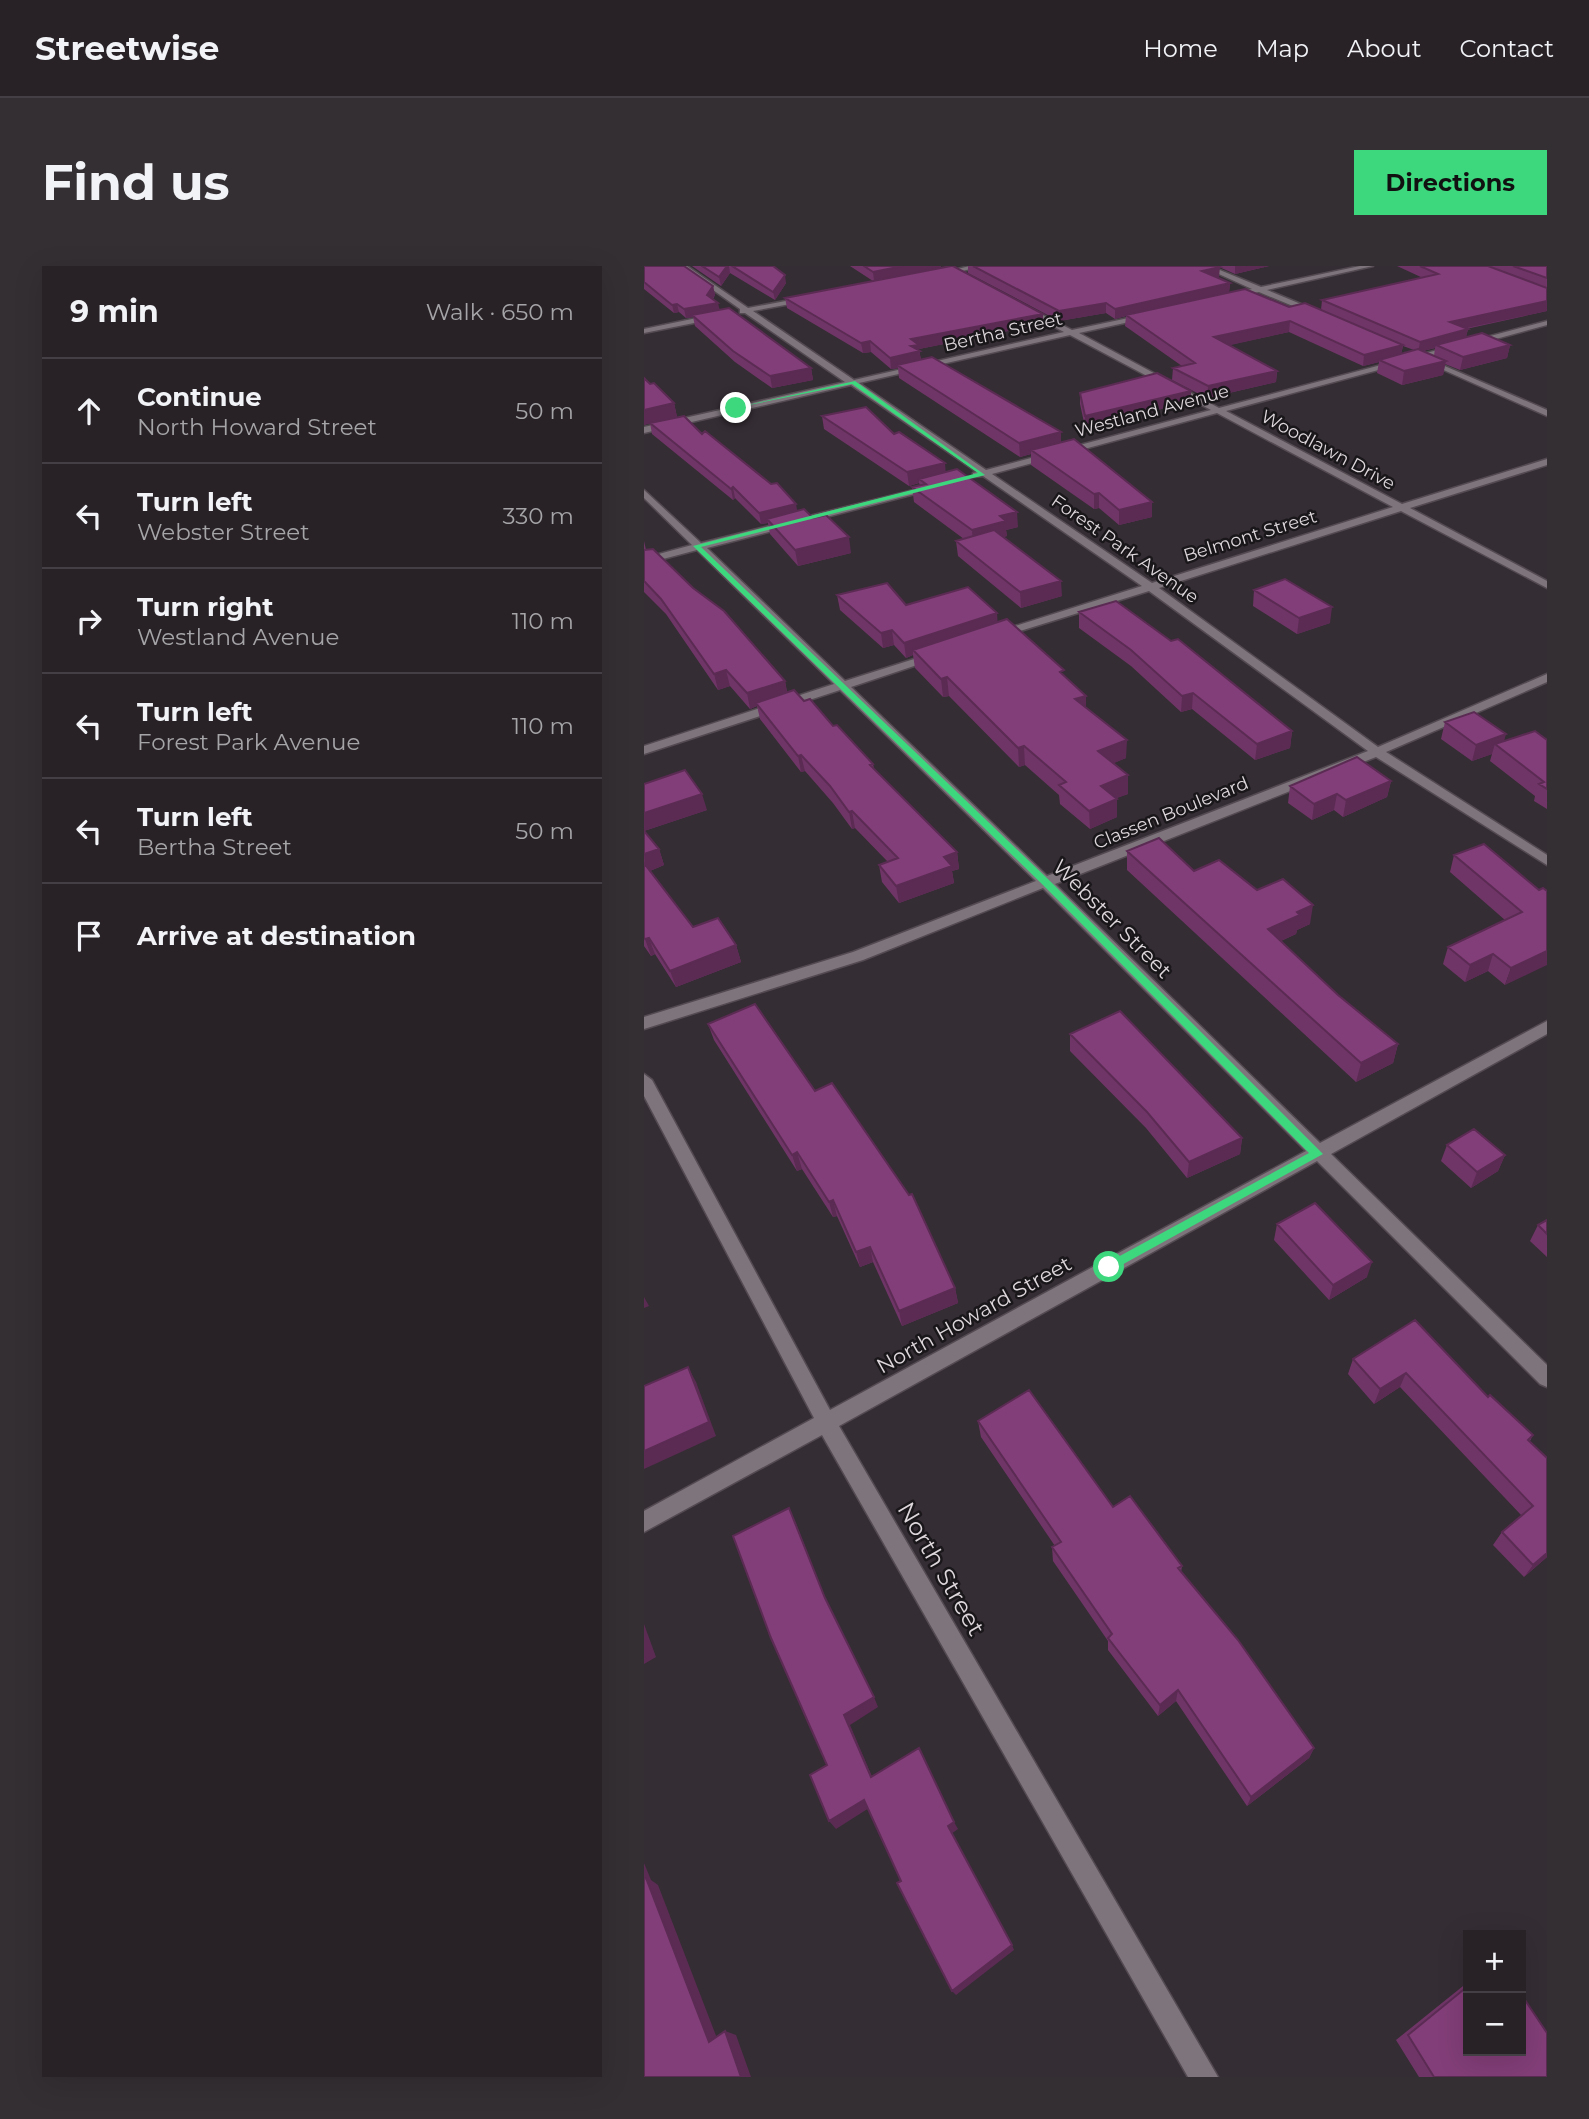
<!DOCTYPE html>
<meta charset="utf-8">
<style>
body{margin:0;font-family:Montserrat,sans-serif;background:#342f33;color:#f1f3f6}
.controls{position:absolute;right:21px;bottom:21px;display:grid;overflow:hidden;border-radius:0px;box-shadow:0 7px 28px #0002}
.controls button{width:63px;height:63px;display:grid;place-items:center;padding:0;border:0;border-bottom:2px solid #443f44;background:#282227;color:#f1f3f6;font:35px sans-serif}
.stop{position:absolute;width:21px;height:21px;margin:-16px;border:5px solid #3dd77e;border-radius:50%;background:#fff}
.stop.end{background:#3dd77e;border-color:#fff;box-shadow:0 2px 7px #0008}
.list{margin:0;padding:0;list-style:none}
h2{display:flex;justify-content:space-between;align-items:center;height:91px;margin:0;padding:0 28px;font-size:30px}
h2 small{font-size:23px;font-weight:400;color:#a5a4a7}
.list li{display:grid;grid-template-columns:46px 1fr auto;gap:21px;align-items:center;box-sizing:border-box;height:105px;padding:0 28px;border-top:2px solid #443f44}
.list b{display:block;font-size:26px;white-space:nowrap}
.list p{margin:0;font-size:23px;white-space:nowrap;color:#a5a4a7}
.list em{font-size:23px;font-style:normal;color:#a5a4a7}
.icon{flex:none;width:38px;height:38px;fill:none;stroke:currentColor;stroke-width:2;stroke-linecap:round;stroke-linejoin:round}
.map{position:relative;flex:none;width:903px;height:1811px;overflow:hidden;border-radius:0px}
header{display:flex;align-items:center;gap:42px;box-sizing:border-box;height:98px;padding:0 35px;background:#282227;border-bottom:2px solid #443f44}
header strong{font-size:33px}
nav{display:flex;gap:38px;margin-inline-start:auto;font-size:24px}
.intro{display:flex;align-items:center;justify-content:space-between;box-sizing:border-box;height:168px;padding:0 42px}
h1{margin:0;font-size:49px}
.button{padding:18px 32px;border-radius:0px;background:#3dd77e;color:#111;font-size:24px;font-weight:700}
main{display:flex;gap:42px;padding:0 42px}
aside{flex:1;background:#282227;border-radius:0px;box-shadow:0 7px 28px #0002}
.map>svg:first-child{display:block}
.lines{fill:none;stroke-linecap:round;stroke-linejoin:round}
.minor-casing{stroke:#534b51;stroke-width:3}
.minor{fill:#7e757c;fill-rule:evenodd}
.wall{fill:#703567;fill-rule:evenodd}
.shaded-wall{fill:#5b2b54}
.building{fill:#823e78;stroke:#5b2b54;stroke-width:2}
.route{fill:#3dd77e}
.labels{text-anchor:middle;stroke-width:5;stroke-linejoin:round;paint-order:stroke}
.far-street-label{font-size:18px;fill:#ddd7db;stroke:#1a171a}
.street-label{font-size:21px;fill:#ddd7db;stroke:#1a171a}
.near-street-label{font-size:24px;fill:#ddd7db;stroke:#1a171a}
</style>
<header>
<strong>Streetwise</strong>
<nav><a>Home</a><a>Map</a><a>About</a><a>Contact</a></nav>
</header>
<div class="intro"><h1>Find us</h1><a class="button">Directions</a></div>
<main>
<aside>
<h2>9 min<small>Walk · 650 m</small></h2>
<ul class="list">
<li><svg class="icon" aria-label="ahead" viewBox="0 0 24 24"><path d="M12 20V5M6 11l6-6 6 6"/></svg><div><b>Continue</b><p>North Howard Street</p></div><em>50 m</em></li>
<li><svg class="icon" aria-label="left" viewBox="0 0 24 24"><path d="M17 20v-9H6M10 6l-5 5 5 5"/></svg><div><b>Turn left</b><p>Webster Street</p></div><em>330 m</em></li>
<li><svg class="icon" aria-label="right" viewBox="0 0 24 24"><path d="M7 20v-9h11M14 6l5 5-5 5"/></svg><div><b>Turn right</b><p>Westland Avenue</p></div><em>110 m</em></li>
<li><svg class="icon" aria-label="left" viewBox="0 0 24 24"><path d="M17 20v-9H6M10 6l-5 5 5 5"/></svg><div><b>Turn left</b><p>Forest Park Avenue</p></div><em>110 m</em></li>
<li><svg class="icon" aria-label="left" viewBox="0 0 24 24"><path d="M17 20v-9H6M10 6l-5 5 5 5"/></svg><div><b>Turn left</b><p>Bertha Street</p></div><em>50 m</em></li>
<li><svg class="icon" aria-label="arrive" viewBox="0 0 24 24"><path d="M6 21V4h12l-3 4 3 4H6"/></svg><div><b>Arrive at destination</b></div></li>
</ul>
</aside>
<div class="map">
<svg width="903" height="1811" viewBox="0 0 903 1811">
<rect width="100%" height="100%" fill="#352d34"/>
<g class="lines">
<defs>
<path id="minor" d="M 35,0 L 43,0 L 104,42 L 168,30 L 168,34 L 109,45 L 210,114 L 420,66 L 378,44 L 381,40 L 428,64 L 508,47 L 508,51 L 435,67 L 575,142 L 903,55 L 903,59 L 782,92 L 903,144 L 903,150 L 775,93 L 582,145 L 758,238 L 903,193 L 903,199 L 766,242 L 903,315 L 903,322 L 757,245 L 515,322 L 734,481 L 903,408 L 903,416 L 742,486 L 903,589 L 903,599 L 732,491 L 411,618 L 676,877 L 903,755 L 903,768 L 687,888 L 903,1099 L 903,1121 L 896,1118 L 673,895 L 195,1160 L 574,1811 L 544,1811 L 178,1169 L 0,1266 L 0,1245 L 170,1152 L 0,830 L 0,808 L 8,814 L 186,1144 L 662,885 L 399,622 L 219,694 L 0,763 L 0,751 L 209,686 L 392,615 L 196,424 L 0,488 L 0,480 L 190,418 L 53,284 L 0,298 L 0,292 L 48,279 L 0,232 L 0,224 L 57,277 L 294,218 L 294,222 L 63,282 L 201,415 L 289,387 L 297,387 L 297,391 L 207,421 L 403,610 L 724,485 L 505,325 L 357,371 L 349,371 L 349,367 L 498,320 L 339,210 L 329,211 L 329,207 L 333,206 L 207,119 L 0,167 L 0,161 L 201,116 L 101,47 L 96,47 L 96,43 ZM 426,69 L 567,144 L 342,204 L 215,117 ZM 573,147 L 749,241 L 508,317 L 348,208 Z
M 326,0 L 340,0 L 296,10 L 292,8 Z
M 557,0 L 566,0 L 617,21 L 716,0 L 729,0 L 623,24 L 676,46 L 673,50 L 615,26 L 584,32 L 584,28 L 608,23 Z
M 72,48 L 75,52 L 0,67 L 0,63 Z"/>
</defs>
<use href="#minor" class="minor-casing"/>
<use href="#minor" class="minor"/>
</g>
<path class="wall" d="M 0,0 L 69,20 L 71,29 L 69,33 L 76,44 L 167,102 L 169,114 L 128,122 L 91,96 L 51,60 L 49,51 L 42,52 L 35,46 L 30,47 L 0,23 Z
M 48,0 L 129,0 L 142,17 L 131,34 L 86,7 L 77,20 Z
M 206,0 L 297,0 L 297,2 L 399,48 L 399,58 L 275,83 L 277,94 L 417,166 L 417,176 L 508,251 L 475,259 L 455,242 L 450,243 L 387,199 L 387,188 L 376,191 L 255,112 L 254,102 L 247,103 L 227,86 L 219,87 L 143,42 L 141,32 L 229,15 Z
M 324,0 L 573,0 L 575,11 L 573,12 L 586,17 L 585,26 L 645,41 L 677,44 L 678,34 L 779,12 L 753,0 L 903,0 L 903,45 L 822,63 L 824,63 L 822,71 L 866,79 L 863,92 L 816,104 L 801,98 L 799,109 L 758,119 L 733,107 L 735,96 L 719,100 L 645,66 L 585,79 L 633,105 L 632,116 L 563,132 L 528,114 L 529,102 L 538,100 L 481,60 L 482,50 L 471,53 L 462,47 L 415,55 L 324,7 ZM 759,80 L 770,84 L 757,88 ZM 791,82 L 790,90 L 779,85 Z
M 573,0 L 625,0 L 591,8 Z
M 0,112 L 30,137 L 33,151 L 58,168 L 154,245 L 169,252 L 207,287 L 154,300 L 126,268 L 124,257 L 117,258 L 91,232 L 89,234 L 8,168 L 6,157 L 0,159 Z
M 436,127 L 547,136 L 441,161 L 436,138 Z
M 178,150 L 250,168 L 302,206 L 374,261 L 362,264 L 363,270 L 359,271 L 418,330 L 377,342 L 314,290 L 312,275 L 320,273 L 270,236 L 268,221 L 276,219 L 275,217 L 265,220 L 180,163 Z
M 0,275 L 2,284 L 141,415 L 143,427 L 160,435 L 229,498 L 230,503 L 313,586 L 315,603 L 308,605 L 310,617 L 255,637 L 238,616 L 235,599 L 244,596 L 211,562 L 208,563 L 189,537 L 161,505 L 157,506 L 116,453 L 113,440 L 106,443 L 86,420 L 74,424 L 22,348 L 0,326 Z
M 610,324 L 686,357 L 653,368 L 609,340 Z
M 193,329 L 262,339 L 354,356 L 420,409 L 442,430 L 442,442 L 482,492 L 469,497 L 484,528 L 472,532 L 473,551 L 446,563 L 416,538 L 415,529 L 381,499 L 375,501 L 305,430 L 299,431 L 271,402 L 269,389 L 262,392 L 250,379 L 239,382 L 196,344 Z
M 435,346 L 648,465 L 646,482 L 611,494 L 548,443 L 537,446 L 487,400 L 435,362 Z
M 801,456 L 860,475 L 903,474 L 903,543 L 890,535 L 891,530 L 846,495 L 848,488 L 828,495 L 797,473 Z
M 747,515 L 743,531 L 699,551 L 690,544 L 668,554 L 644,537 L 646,520 Z
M 0,518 L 63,544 L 0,565 L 15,583 L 20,599 L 6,605 L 49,661 L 92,679 L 97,696 L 32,721 L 11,688 L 7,690 L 0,680 Z
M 483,585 L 613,624 L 666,658 L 653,664 L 652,668 L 637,675 L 694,729 L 754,778 L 749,797 L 712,816 L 483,604 Z
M 810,589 L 895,624 L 861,719 L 844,705 L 821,716 L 799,698 L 804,681 L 861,654 L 806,606 Z
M 64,758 L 171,825 L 311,1022 L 314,1037 L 258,1060 L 229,996 L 216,1001 L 193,950 L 189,951 L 158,903 L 153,905 L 70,774 Z
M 426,768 L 598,872 L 596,888 L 543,912 L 502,862 L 426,785 Z
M 803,879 L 861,889 L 854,905 L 827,922 L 797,895 Z
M 903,954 L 903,991 L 886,975 L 894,959 Z
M 633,958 L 723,1011 L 685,1034 L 630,974 Z
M 771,1054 L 844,1131 L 889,1169 L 886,1175 L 903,1192 L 903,1291 L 880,1311 L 849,1279 L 858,1266 L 878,1250 L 756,1121 L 730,1138 L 704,1108 L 709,1093 Z
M 334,1155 L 469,1241 L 538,1300 L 537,1306 L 670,1482 L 665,1492 L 603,1540 L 532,1435 L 514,1450 L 464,1384 L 464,1375 L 409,1295 L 408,1281 L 411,1280 L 337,1171 Z
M 824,1716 L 824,1785 L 903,1811 L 775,1811 L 752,1774 Z"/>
<path class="shaded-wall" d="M 83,0 L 85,0 L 86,7 L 77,20 L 75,11 Z
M 259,0 L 297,0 L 297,3 L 230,15 L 229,6 Z
M 591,0 L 625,0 L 591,8 Z
M 576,1 L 575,11 L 557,15 L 558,5 Z
M 141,9 L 142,17 L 131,34 L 129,26 Z
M 586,17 L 585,27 L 482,49 L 482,50 L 471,53 L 471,43 Z
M 69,20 L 71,29 L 65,38 L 63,29 Z
M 903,35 L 903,45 L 804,66 L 806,56 Z
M 74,37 L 76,45 L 48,49 L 49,51 L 42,52 L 40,43 Z
M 462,37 L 462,47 L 415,55 L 415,45 Z
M 33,38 L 35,46 L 30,47 L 28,39 Z
M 399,48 L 399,58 L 275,83 L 277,96 L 253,99 L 254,102 L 247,103 L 246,92 L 267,73 Z
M 646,55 L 645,66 L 569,83 L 570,71 Z
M 824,63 L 821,74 L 792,79 L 791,82 L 774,86 L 776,76 Z
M 226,75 L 227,86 L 219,87 L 217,77 Z
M 759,79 L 757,90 L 735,94 L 735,96 L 719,100 L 720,89 Z
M 866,79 L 863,92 L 816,104 L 819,91 Z
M 802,95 L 799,109 L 758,119 L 760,105 Z
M 167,102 L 169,114 L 128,122 L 126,110 Z
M 633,105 L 632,116 L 563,132 L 564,120 Z
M 547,125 L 547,136 L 441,161 L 441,150 Z
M 30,137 L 33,151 L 0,159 L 0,144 Z
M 417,166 L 417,180 L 387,184 L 387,188 L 376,191 L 375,177 Z
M 301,197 L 302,210 L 275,213 L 275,217 L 265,220 L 263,206 Z
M 89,221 L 91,232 L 89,234 L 87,223 Z
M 455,227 L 455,242 L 450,243 L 450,228 Z
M 508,236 L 508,251 L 475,259 L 475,244 Z
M 152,238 L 154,249 L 123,253 L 124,257 L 117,258 L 115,247 Z
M 373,246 L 374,261 L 362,264 L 363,270 L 329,279 L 328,264 L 356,250 Z
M 205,271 L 207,287 L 154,300 L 151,284 Z
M 417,315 L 418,330 L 377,342 L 376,326 Z
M 688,341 L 686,357 L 653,368 L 655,352 Z
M 353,347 L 354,362 L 269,384 L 269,389 L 262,392 L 260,377 Z
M 248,364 L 250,379 L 239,382 L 237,367 Z
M 82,404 L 86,420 L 74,424 L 70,408 Z
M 303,411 L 305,430 L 299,431 L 297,413 Z
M 141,415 L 144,430 L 112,437 L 113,440 L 106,443 L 103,427 Z
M 549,427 L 548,443 L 537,446 L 538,430 Z
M 442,430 L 442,448 L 431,433 Z
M 648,465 L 646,482 L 611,494 L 613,478 Z
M 862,468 L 858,483 L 851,478 L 848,488 L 828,495 L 832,479 Z
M 483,474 L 482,492 L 454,504 L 454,485 Z
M 380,480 L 381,499 L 375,501 L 374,482 Z
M 157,489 L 161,505 L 157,506 L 154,490 Z
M 484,509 L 484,528 L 457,538 L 457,520 Z
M 747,515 L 743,531 L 699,551 L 702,534 Z
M 58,528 L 63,544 L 0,565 L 0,547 Z
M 693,528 L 690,544 L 668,554 L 670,538 Z
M 473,533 L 473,551 L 446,563 L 445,545 Z
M 208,545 L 211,562 L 208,563 L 205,546 Z
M 15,583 L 20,599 L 1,607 L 0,588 Z
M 313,586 L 315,603 L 308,605 L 310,617 L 255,637 L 252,620 L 300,591 Z
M 669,639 L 666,658 L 653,664 L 652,668 L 621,682 L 624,663 L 653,646 Z
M 5,672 L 11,688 L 7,690 L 1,673 Z
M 92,679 L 97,696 L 32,721 L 26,705 Z
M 903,685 L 903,699 L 861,719 L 867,702 Z
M 849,688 L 844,705 L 821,716 L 826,699 Z
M 754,778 L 749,797 L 712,816 L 717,797 Z
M 598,872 L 596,888 L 543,912 L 545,896 Z
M 153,886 L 158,903 L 153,905 L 148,889 Z
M 861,889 L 854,905 L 827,922 L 833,906 Z
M 189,934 L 193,950 L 189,951 L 185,936 Z
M 226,981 L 229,996 L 216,1001 L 212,986 Z
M 728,996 L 723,1011 L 685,1034 L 689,1019 Z
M 311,1022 L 314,1037 L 258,1060 L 255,1045 Z
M 0,1031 L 5,1040 L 0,1042 Z
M 44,1101 L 52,1116 L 72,1170 L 0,1203 L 0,1185 Z
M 762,1107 L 756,1121 L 730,1138 L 736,1123 Z
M 145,1242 L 151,1255 L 186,1344 L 181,1332 Z
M 903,1287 L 903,1291 L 880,1311 L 889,1299 Z
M 0,1358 L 12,1391 L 0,1398 Z
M 534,1424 L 532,1435 L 514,1450 L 516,1439 Z
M 230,1431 L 234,1441 L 206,1459 L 232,1520 L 227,1511 L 200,1449 Z
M 670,1482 L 665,1492 L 603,1540 L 607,1531 Z
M 220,1534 L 225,1542 L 192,1563 L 185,1555 Z
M 310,1556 L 314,1563 L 307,1568 L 304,1560 Z
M 0,1597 L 7,1614 L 14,1619 L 76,1780 L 65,1776 L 0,1616 Z
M 368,1679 L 370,1684 L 312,1729 L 308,1725 Z
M 81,1765 L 92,1769 L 107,1811 L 97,1811 Z"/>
<path class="building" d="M 0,0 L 40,0 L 69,20 L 63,29 L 74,37 L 40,43 L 33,38 L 28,39 L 0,16 Z
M 58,0 L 83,0 L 75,11 Z
M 88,0 L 129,0 L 141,9 L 129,26 Z
M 220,0 L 259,0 L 229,6 Z
M 307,0 L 309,0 L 399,48 L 267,73 L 275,79 L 267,80 L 276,85 L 246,92 L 226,75 L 217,77 L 141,32 Z
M 329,0 L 573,0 L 576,1 L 558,5 L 586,17 L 471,43 L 462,37 L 415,45 Z
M 776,0 L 844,0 L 903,22 L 903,35 L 806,56 L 824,63 L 776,76 L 678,34 L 794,8 Z
M 869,0 L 903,0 L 903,12 Z
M 601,23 L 645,41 L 661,37 L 759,79 L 720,89 L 646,55 L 570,71 L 633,105 L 564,120 L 529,102 L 551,97 L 482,49 Z
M 85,42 L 167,102 L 126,110 L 89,85 L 48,49 Z
M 838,67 L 866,79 L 819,91 L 792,79 Z
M 774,83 L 802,95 L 760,105 L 735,94 Z
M 288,91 L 417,166 L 375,177 L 253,99 Z
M 513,107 L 547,125 L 441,150 L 436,127 Z
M 0,112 L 6,118 L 10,117 L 30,137 L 0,144 Z
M 222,141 L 250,168 L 255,166 L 301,197 L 263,206 L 178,150 Z
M 40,150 L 58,168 L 61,165 L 127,218 L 133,217 L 152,238 L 115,247 L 89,221 L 87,223 L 6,157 Z
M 430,173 L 508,236 L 475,244 L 455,227 L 450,228 L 387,184 Z
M 313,203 L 373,246 L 356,250 L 362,255 L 328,264 L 268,221 L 282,218 L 275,213 Z
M 160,243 L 169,252 L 182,249 L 205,271 L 151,284 L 123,253 Z
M 350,264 L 417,315 L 376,326 L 312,275 Z
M 9,283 L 49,322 L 80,345 L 141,415 L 103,427 L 82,404 L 70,408 L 17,333 L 0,315 L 0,284 Z
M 641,313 L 688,341 L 655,352 L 610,324 Z
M 243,317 L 262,339 L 324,321 L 353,347 L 260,377 L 248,364 L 237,367 L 193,329 Z
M 472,335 L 527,375 L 534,373 L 648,465 L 613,478 L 549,427 L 538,430 L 487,384 L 435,346 Z
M 363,353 L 420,404 L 416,406 L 442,430 L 431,433 L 483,474 L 454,485 L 484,509 L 457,520 L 473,533 L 445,545 L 415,519 L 422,516 L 380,480 L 374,482 L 303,411 L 297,413 L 269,384 Z
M 150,424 L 160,435 L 166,433 L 189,460 L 193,459 L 229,498 L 226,499 L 313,586 L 300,591 L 308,600 L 252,620 L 235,599 L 254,592 L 208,545 L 205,546 L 186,520 L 157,489 L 154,490 L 112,437 Z
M 830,446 L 862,468 L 832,479 L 801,456 Z
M 891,465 L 903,474 L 903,523 L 895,518 L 900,516 L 851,478 Z
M 713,491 L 747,515 L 702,534 L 693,528 L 670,538 L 646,520 Z
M 41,504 L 58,528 L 0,547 L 0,518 Z
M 0,565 L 15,583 L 0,588 Z
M 515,572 L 550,605 L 575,594 L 613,624 L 639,613 L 669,639 L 653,646 L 656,649 L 624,663 L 694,729 L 754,778 L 717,797 L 483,585 Z
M 840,578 L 895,624 L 899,622 L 903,625 L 903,685 L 867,702 L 849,688 L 826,699 L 804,681 L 878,646 L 810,589 Z
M 0,597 L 49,661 L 74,652 L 92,679 L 26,705 L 5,672 L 1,673 L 0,672 Z
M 111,738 L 171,825 L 188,817 L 265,929 L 268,928 L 311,1022 L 255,1045 L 226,981 L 212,986 L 189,934 L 185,936 L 153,886 L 148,889 L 64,758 Z
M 476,745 L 598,872 L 545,896 L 503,846 L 426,768 Z
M 830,863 L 861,889 L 833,906 L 803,879 Z
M 671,937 L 728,996 L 689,1019 L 633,958 Z
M 903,954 L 903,968 L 894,959 Z
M 771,1054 L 844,1131 L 846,1129 L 889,1169 L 884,1174 L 903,1192 L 903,1287 L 889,1299 L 858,1266 L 889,1240 L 762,1107 L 736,1123 L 709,1093 Z
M 44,1101 L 65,1156 L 0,1185 L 0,1120 Z
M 385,1124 L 469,1241 L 486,1230 L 538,1300 L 534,1302 L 594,1374 L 670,1482 L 607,1531 L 534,1424 L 516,1439 L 464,1372 L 468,1368 L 408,1281 L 417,1276 L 334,1155 Z
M 145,1242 L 181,1332 L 230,1431 L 200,1449 L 227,1511 L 275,1482 L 310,1556 L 304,1560 L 368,1679 L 308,1725 L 253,1617 L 257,1615 L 220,1534 L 185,1555 L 166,1509 L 183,1499 L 127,1372 L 89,1270 Z
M 2,1612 L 65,1776 L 81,1765 L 97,1811 L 0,1811 L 0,1613 Z
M 824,1720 L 824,1785 L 877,1785 L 877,1728 L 903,1767 L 903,1811 L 790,1811 L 764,1769 Z"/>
<path class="route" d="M 211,115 L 341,209 L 57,281 L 406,615 L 679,888 L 465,1006 L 459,1001 L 461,998 L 665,887 L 399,619 L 49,280 L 334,207 L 208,118 L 90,142 Z"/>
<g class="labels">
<g class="far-street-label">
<text transform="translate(359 66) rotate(-13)" y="6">Bertha Street</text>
<text transform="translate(508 145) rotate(-15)" y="6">Westland Avenue</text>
<text transform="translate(684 184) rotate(28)" y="6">Woodlawn Drive</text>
<text transform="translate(606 270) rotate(-17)" y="6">Belmont Street</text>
<text transform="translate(481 283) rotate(35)" y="6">Forest Park Avenue</text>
<text transform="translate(527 547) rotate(-22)" y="6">Classen Boulevard</text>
</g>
<g class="street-label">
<text transform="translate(468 653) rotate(45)" y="7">Webster Street</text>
<text transform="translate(330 1049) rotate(-29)" y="7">North Howard Street</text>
</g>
<g class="near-street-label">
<text transform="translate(297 1303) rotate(60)" y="8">North Street</text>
</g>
</g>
</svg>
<div class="controls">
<button>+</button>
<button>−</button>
</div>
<div class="stop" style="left:465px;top:1001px"></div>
<div class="stop end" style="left:92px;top:142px"></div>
</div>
</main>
